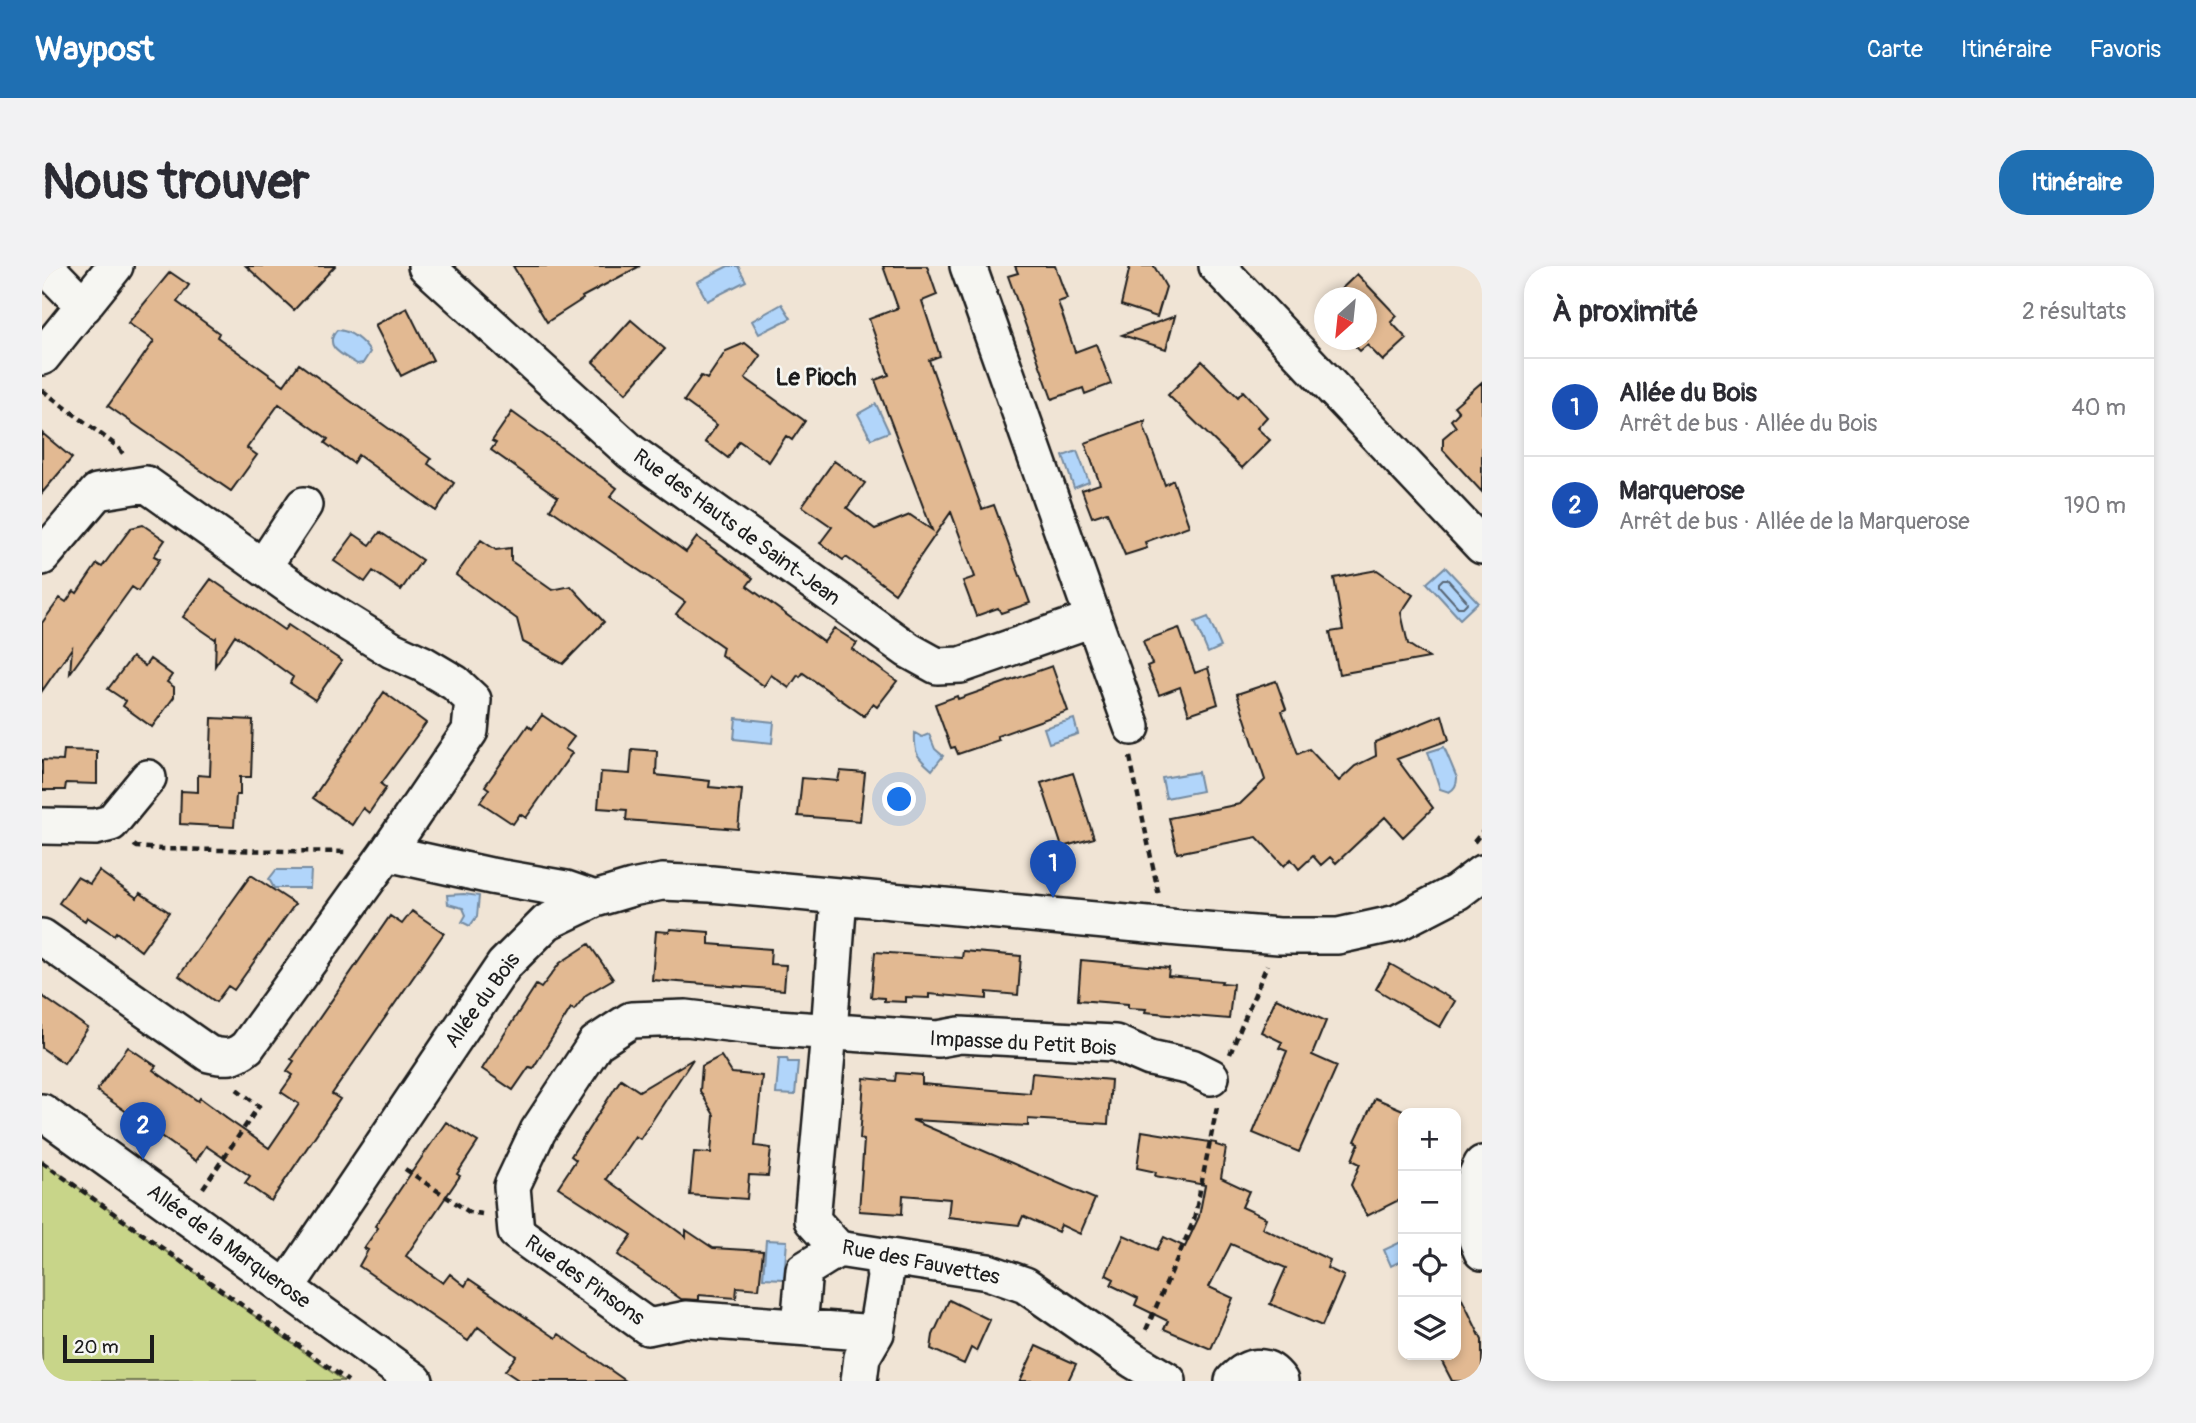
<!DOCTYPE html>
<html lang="fr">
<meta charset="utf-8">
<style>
body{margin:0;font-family:Pangolin,sans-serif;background:#f2f2f3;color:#2b2b33}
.controls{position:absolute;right:21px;bottom:21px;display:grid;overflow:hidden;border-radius:14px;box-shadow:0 4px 10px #0003}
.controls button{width:63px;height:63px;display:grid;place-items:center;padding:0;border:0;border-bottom:2px solid #e1e1e2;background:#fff;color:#2b2b33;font:35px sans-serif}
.compass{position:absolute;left:1272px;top:21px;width:63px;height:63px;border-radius:50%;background:#fff;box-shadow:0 4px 10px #0003;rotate:207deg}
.scale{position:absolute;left:21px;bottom:18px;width:91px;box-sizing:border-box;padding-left:7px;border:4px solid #1c1c1c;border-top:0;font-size:19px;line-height:24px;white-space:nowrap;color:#1c1c1c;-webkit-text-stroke:5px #f6f6f2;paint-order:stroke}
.you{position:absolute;left:858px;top:534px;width:24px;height:24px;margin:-18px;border:5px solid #fff;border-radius:50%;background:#1a73e8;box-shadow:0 0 0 10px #1a73e833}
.badge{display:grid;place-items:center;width:46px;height:46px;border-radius:50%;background:#1f6fb2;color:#fff;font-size:23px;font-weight:700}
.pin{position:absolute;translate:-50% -58px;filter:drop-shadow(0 2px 4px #0008)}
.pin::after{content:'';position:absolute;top:37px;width:24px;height:21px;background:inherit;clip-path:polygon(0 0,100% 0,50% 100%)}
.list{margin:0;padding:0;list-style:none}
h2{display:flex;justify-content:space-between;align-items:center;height:91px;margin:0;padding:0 28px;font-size:30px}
h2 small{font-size:23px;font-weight:400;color:#7c7c81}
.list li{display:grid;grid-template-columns:46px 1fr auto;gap:21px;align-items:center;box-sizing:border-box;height:98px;padding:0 28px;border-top:2px solid #e1e1e2}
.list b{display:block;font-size:26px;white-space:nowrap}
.list p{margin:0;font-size:23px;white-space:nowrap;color:#7c7c81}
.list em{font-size:23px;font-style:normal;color:#7c7c81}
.icon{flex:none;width:38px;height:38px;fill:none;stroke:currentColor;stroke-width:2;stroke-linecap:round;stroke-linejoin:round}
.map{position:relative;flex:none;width:1440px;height:1115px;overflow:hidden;border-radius:28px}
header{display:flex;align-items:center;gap:42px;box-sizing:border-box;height:98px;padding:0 35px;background:#1f6fb2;color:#fff}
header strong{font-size:33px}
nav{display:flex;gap:38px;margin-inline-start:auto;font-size:24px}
.intro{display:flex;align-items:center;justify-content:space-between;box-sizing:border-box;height:168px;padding:0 42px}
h1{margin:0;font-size:49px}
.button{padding:18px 32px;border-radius:28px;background:#1f6fb2;color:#fff;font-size:24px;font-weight:700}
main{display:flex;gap:42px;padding:0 42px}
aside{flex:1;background:#fff;border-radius:28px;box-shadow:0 4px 10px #0003}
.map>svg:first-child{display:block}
.green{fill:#c8d589;stroke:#727852;stroke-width:2}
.water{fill:#b1d5fa;stroke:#758ba1;stroke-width:2}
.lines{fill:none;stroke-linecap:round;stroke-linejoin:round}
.shore{stroke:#586675;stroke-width:2}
.building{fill:#e2b992;stroke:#1c1c1c;stroke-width:2}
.minor-casing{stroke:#1c1c1c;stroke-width:40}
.path{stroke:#1c1c1c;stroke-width:4.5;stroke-dasharray:7 5;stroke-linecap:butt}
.minor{stroke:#f6f6f2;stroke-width:35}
.labels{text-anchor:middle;stroke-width:5;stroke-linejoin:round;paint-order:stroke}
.street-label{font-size:21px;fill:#1c1c1c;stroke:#f6f6f2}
.neighbourhood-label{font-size:23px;font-weight:bold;fill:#1c1c1c;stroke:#f6f6f2}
</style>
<header>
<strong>Waypost</strong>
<nav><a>Carte</a><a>Itinéraire</a><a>Favoris</a></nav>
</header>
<div class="intro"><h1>Nous trouver</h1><a class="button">Itinéraire</a></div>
<main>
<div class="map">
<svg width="1440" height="1115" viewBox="0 0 1440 1115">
<rect width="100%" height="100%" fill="#f0e4d5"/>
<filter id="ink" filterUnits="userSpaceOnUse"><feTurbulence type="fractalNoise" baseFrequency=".0143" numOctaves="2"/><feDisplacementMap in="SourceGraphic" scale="14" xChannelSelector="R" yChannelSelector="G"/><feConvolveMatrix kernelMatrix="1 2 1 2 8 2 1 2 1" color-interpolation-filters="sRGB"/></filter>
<g filter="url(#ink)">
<path class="green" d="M 0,895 L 302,1115 L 0,1115 Z"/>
<path class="water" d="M 686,0 L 696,0 L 704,15 L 665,35 L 655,16 Z
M 740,38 L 749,52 L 717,68 L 710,55 Z
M 295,64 C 308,64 321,75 328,86 L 321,97 L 315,98 C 301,89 280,81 295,64 Z
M 834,138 L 847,166 L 829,173 L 816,148 Z
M 1035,185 L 1047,216 L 1032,222 L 1021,190 Z
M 1403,301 L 1436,336 L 1418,353 L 1385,317 Z
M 1166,351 L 1179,381 L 1166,387 L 1153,356 Z
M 694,452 L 732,456 L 730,477 L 692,473 Z
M 1032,453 L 1036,468 L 1007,477 L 1002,462 Z
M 873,467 L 880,471 L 887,468 L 893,483 L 901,490 L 890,504 C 875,491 872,488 873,467 Z
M 1402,481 L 1415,512 C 1415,519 1413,523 1407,526 L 1398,523 L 1386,486 Z
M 1156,506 L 1160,525 L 1124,532 L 1120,512 Z
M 234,604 L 269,604 L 268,622 L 232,622 L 227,613 Z
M 422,628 L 437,630 L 435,650 L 428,660 L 420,656 L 424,649 L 421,642 L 406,638 L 405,629 Z
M 737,792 L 745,792 L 746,796 L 756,796 L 753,829 L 734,828 Z
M 724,974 L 745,975 L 742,1013 L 721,1012 Z
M 1361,975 L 1361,994 L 1349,1000 L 1342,984 Z"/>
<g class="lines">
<path class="shore" d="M 1401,313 L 1405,313 L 1424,334 L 1425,337 L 1421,341 L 1416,341 L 1397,320 L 1397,317 Z"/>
</g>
<path class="building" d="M 204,0 L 293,0 L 252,44 Z
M 471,0 L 598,0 L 540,31 L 541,33 L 505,56 Z
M 841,0 L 885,0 L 895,29 L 880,35 L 898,90 L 887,94 L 940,243 L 952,239 L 988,337 L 959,347 L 956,342 L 934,350 L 921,315 L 933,311 L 909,246 L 853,327 L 804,291 L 801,294 L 778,277 L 790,261 L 760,240 L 792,195 L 823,217 L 805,242 L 833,263 L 868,249 L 890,264 L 833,114 L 847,109 L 827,53 L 856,42 Z
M 973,0 L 1013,0 L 1025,33 L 1016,36 L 1033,86 L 1054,78 L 1069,118 L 1043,128 L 1041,122 L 1010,133 L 966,10 L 976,7 Z
M 1088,0 L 1112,0 L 1124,21 L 1115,51 L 1079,39 Z
M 128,6 L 147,19 L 135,36 L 177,67 L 175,71 L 242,119 L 257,98 L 389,193 L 386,198 L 412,217 L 394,245 L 316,189 L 311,197 L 283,177 L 286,173 L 237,138 L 205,182 L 215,189 L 189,225 L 66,140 L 112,75 L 86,57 Z
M 1315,8 L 1355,50 L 1349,56 L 1365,73 L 1341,95 L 1325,79 L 1318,85 L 1307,74 L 1325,74 L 1325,32 L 1290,32 Z
M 365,42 L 391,94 L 359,110 L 333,59 Z
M 1133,50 L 1124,83 L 1080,69 Z
M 589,54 L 623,83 L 584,127 L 551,96 Z
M 703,77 L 719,90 L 703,112 L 763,155 L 750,174 L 744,170 L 727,196 L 697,175 L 686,192 L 674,183 L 663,176 L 675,159 L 642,135 L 659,110 L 665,113 L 684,85 Z
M 1160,95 L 1196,131 L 1201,125 L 1225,151 L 1215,162 L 1228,174 L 1200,202 L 1126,129 Z
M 1440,116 L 1440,226 L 1401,184 L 1401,172 L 1414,161 L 1409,154 L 1417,146 L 1412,140 Z
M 470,146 L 575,222 L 568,231 L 644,286 L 655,271 L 711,312 L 705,320 L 782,376 L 792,362 L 815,377 L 810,383 L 855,415 L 835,441 L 831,438 L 822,450 L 761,407 L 758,411 L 756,409 L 747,422 L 729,409 L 722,420 L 679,389 L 681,381 L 634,348 L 643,336 L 508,243 L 516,231 L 449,184 L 454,177 L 450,175 Z
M 1103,155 L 1102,161 L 1123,219 L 1131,214 L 1147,260 L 1103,276 L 1105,282 L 1083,289 L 1065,246 L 1050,251 L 1045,238 L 1040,224 L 1058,218 L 1043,177 Z
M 0,167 L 30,192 L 0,227 Z
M 101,259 L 123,274 L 112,290 L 118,293 L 96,325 L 90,321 L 28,407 L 30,382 L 0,425 L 0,357 L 18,332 L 24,336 L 32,325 L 35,327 L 55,298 L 60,301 L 89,262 Z
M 338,266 L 380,294 L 359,324 L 331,305 L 323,316 L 292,295 L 312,268 L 328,279 Z
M 439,274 L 454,284 L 469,282 L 469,295 L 510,324 L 529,320 L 562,356 L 521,398 L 481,376 L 475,353 L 414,309 Z
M 1335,304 L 1371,329 L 1359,347 L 1366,378 L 1387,392 L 1297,408 L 1288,366 L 1301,364 L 1292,312 Z
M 169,313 L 242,364 L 246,359 L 300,395 L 273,434 L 248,417 L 251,411 L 193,369 L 173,400 L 174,372 L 173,373 L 141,351 Z
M 1137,362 L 1153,407 L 1166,402 L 1176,438 L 1147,448 L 1138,421 L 1117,429 L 1105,400 L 1110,398 L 1101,375 Z
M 90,391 L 103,400 L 108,393 L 130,409 L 125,416 L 132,421 L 132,431 L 110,461 L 81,440 L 84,435 L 66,423 Z
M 1010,400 L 1026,445 L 955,470 L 957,474 L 916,488 L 913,481 L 909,482 L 893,438 L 915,430 L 916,433 Z
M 1234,415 L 1244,443 L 1240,445 L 1256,488 L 1267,483 L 1297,515 L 1313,500 L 1334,490 L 1333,476 L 1400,449 L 1407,474 L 1355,493 L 1391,542 L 1361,571 L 1343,551 L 1294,597 L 1288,591 L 1279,599 L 1271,590 L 1257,603 L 1249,593 L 1242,600 L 1215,571 L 1135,587 L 1127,552 L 1198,538 L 1223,514 L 1195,428 Z
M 342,426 L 384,457 L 339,518 L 344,522 L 327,547 L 321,542 L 310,559 L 271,532 Z
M 500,449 L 532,471 L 523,483 L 530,487 L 484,552 L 478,548 L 471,558 L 438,536 L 447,523 L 443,520 L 472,479 L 486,459 L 490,463 Z
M 170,452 L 211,454 L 209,511 L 198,511 L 198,529 L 194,529 L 192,561 L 138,558 L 139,525 L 156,526 L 156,509 L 168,510 Z
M 590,483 L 615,485 L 614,509 L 668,515 L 667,521 L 700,524 L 696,563 L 584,554 L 585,544 L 556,542 L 559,506 L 588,508 Z
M 22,484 L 55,485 L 55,518 L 24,517 L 23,524 L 0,524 L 0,494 L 21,495 Z
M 798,505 L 823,507 L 818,555 L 756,550 L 760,512 L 796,515 Z
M 1031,507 L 1052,572 L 1020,581 L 999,517 Z
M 57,605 L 95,632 L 98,627 L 127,646 L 99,685 L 74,666 L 72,669 L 45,651 L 43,655 L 17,637 L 35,611 L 48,618 Z
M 209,609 L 253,638 L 192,724 L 186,720 L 174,736 L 137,710 Z
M 370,645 L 402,667 L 290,828 L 298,833 L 229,935 L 203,917 L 208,910 L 164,880 L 154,895 L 55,825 L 57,821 L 86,781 L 114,800 L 111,804 L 156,835 L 158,832 L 184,851 L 184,852 L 227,882 L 257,838 L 239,826 L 251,809 L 245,805 L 252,795 L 249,793 L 348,650 L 360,658 Z
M 628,663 L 667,666 L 667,678 L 729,683 L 728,698 L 744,699 L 742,724 L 610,714 L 614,665 L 627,666 Z
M 547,678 L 571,713 L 544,729 L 532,744 L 529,742 L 491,802 L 487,801 L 471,824 L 440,803 L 494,719 L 499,722 L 518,697 Z
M 921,685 L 979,690 L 976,729 L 945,726 L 945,733 L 887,728 L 887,732 L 864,731 L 864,736 L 842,735 L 842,732 L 829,731 L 833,686 L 920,692 Z
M 1039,694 L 1127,702 L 1126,710 L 1180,715 L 1179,717 L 1191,718 L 1187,753 L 1103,746 L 1104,743 L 1086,742 L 1086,738 L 1036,734 Z
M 1348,698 L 1413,735 L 1398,761 L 1334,723 Z
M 0,730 L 46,762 L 22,797 L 0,782 Z
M 1234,732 L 1284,755 L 1270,789 L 1295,800 L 1257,886 L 1211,867 L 1245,785 L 1237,782 L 1240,776 L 1219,766 Z
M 679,790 L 690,807 L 720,810 L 713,880 L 729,882 L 726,910 L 707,909 L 705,933 L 648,929 L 652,886 L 669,887 L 672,849 L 658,825 L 660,800 Z
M 651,793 L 598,873 L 593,870 L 564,913 L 644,971 L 644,964 L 671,982 L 721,985 L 717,1023 L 695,1021 L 694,1032 L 657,1029 L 657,1034 L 639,1033 L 576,989 L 590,969 L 516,921 L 534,894 L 529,890 L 579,813 L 597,825 Z
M 854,807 L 880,809 L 880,818 L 988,827 L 990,807 L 1069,814 L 1066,858 L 986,853 L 986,860 L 870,854 L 1053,933 L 1038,968 L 1019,959 L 1016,966 L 981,950 L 977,959 L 906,951 L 908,933 L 861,929 L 860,948 L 817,945 L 822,874 L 818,873 L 822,812 L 853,815 Z
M 1333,832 L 1361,844 L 1361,932 L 1325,950 L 1309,919 L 1318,898 L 1310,894 L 1317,877 L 1313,875 Z
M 404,856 L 436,876 L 415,908 L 418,910 L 364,990 L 401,1017 L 408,1008 L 423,1020 L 427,1013 L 514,1072 L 517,1068 L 584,1115 L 478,1115 L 463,1105 L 474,1090 L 436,1061 L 426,1075 L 317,1000 L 326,984 L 322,982 L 336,962 L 333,960 Z
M 1100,865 L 1174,877 L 1174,879 L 1184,882 L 1179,912 L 1207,925 L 1200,941 L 1224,952 L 1220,962 L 1288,994 L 1285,1002 L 1302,1010 L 1280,1060 L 1228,1038 L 1244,1002 L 1189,978 L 1167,1021 L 1191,1032 L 1169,1083 L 1122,1063 L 1126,1055 L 1093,1039 L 1096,1032 L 1069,1019 L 1072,1013 L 1064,1009 L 1082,969 L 1115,984 L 1122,971 L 1143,981 L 1157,951 L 1163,919 L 1113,910 L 1114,906 L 1095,902 Z
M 1414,1021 L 1440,1074 L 1440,1115 L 1410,1115 L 1398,1092 L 1405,1089 L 1414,1089 Z
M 907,1034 L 948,1054 L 934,1085 L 929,1082 L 922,1098 L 889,1083 L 891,1069 Z
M 994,1080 L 1034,1098 L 1026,1115 L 978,1115 Z"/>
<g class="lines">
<defs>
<path id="minor" d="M 3,0 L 42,40
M 384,0 L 589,186 L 866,384 L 895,400 L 919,399 L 1050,353
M 926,0 L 1090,461
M 1175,0 L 1440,280
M 0,91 L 73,0
M 0,291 L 55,226 L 104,218 L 253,324 L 350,384 L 381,398 L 413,417 L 431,434 L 428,465 L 345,587 L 205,781 C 192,792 184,792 167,788 L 0,671
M 221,301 L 262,239
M 0,560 L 53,561 L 69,557 L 106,512
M 345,587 L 449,610 L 524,623 L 553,633
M 797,630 L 787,766 L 770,954 L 796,983 L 946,1006 L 983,1019 L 1091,1094 L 1126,1115
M 0,846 L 373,1115
M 1440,898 C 1422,931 1425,953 1440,986
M 244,1022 L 462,699 L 505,656 L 553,633 L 590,622 L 620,616 L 669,618 L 1138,662 L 1237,670 L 1296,670 L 1355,657 L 1415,626 L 1440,607
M 757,1061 L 762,1004 L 796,983
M 834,1067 L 644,1053 L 606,1061 L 474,966 L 470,920 L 496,865 L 554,777 L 589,754 L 644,752 L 720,761 L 896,773 L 918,769 L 1073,777 L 1108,792 L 1149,801 L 1169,811
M 817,1115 L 820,1091 L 834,1067 L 843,1011 L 840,991
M 1191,1115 C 1206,1099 1224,1095 1238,1115"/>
</defs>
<use href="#minor" class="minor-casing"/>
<path class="path" d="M 0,124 L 76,181 L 83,190
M 1088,491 L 1117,630
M 1432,576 L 1440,566
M 92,579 L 95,581 L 119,583 L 306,586
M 1188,788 L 1225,699
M 0,896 L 306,1115
M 363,903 L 427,946 L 440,948
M 161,922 L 217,840 L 192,821
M 1104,1064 L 1152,954 L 1175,841"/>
<use href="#minor" class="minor"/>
</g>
</g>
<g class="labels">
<g class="street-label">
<text transform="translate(695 261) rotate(36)" y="7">Rue des Hauts de Saint-Jean</text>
<text transform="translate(440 734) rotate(-54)" y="7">Allée du Bois</text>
<text transform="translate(981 777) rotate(3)" y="7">Impasse du Petit Bois</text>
<text transform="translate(187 980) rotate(36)" y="7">Allée de la Marquerose</text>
<text transform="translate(879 996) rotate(11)" y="7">Rue des Fauvettes</text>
<text transform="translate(543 1014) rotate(35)" y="7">Rue des Pinsons</text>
</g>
<g class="neighbourhood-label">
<text x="774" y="119">Le Pioch</text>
</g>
</g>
</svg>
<div class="controls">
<button>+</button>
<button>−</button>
<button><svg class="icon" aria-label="locate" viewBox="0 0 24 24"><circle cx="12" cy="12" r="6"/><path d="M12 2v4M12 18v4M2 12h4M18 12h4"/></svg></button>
<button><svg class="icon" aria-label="layers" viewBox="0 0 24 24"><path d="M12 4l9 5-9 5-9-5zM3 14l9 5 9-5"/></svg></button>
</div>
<svg class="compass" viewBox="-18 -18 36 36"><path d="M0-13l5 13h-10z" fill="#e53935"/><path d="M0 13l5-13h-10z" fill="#7c7c81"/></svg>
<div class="scale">20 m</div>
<div class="you"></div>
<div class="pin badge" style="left:1011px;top:632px;background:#1a4fb4">1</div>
<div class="pin badge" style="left:101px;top:894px;background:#1a4fb4">2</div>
</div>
<aside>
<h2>À proximité<small>2 résultats</small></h2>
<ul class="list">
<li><span class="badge" style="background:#1a4fb4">1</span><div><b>Allée du Bois</b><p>Arrêt de bus · Allée du Bois</p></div><em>40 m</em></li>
<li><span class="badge" style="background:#1a4fb4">2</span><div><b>Marquerose</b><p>Arrêt de bus · Allée de la Marquerose</p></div><em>190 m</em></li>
</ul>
</aside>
</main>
